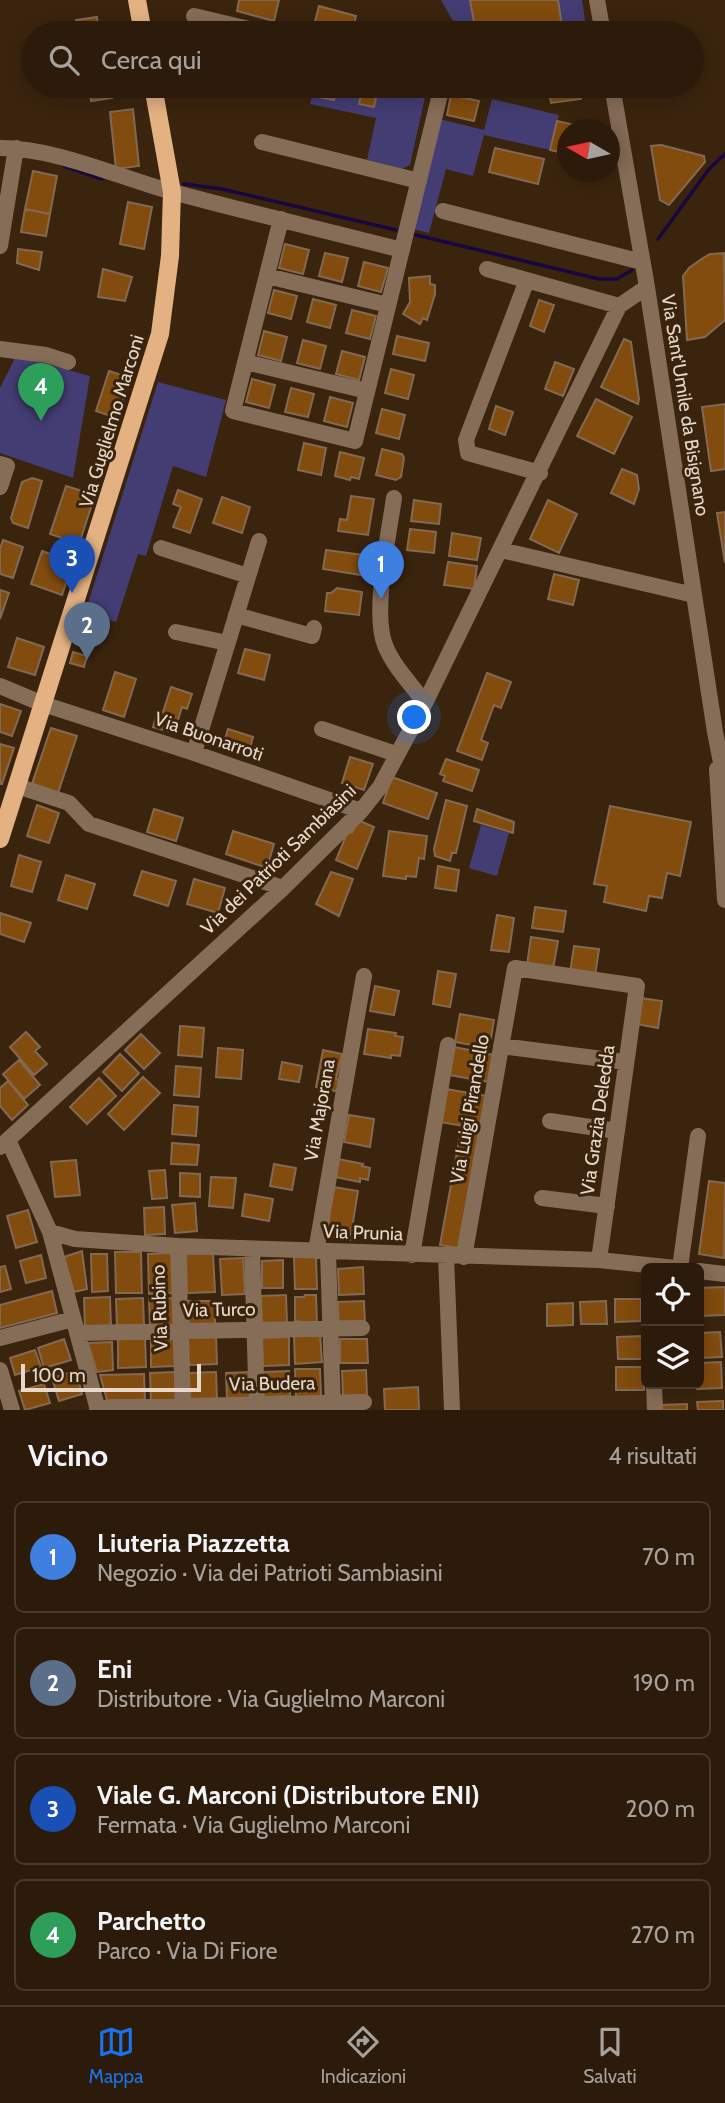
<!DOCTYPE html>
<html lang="it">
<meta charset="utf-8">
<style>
body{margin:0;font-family:Cabin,sans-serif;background:#342413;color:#f1f3f6}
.controls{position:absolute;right:21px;bottom:21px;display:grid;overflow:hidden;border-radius:10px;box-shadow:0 4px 18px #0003}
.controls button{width:63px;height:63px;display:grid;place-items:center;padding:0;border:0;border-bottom:2px solid #48392b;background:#2c1b0a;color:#f1f3f6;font:35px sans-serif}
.compass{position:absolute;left:557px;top:119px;width:63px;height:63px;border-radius:50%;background:#2c1b0a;box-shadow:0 4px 18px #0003;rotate:279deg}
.scale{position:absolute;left:21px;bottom:18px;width:180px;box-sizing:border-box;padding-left:7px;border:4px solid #e7d8cb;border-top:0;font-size:19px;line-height:24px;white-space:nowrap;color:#e7d8cb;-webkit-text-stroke:5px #3a240e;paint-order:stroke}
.you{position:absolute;left:415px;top:718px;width:24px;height:24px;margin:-18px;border:5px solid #fff;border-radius:50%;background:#1a73e8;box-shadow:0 0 0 10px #1a73e833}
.badge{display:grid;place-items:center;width:46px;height:46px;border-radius:50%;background:#1a73e8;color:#fff;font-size:23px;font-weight:700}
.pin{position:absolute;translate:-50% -58px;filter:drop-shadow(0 2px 4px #0008)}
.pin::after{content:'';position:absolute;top:37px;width:24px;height:21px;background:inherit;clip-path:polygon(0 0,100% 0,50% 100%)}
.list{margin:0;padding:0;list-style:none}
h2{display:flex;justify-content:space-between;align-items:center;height:91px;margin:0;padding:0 28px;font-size:30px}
h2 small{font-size:23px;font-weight:400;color:#a6a19c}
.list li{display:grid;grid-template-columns:46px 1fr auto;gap:21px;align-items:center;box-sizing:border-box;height:112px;margin:0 14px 14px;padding:0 14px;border:2px solid #48392b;border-radius:10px}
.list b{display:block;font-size:26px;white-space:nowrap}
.list p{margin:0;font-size:23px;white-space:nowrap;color:#a6a19c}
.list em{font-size:23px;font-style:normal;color:#a6a19c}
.icon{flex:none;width:38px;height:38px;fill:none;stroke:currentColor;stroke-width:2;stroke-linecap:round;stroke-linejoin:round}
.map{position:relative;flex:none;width:725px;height:1410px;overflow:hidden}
.search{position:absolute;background:#2c1b0a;box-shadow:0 4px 18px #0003;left:21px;right:21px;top:21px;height:77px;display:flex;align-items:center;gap:18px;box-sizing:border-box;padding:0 24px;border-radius:38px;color:#a6a19c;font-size:26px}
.sheet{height:595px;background:#2c1b0a}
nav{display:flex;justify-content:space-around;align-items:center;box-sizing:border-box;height:98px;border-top:2px solid #48392b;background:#2c1b0a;font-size:19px;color:#a6a19c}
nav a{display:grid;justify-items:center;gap:4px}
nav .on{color:#1a73e8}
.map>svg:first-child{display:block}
.green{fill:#443d74}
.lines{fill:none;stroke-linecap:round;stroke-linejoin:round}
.stream{stroke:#180741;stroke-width:3.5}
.building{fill:#814c0e;stroke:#846952;stroke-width:2}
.minor{stroke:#866d58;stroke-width:16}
.major{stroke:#e4b183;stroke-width:18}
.labels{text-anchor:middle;stroke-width:6;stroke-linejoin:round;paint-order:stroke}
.street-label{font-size:19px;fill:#e7d8cb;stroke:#3a240e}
</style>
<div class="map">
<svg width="725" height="1410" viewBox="0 0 725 1410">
<rect width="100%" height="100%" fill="#3a240e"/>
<path class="green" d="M 441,0 L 582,0 L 587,33 L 456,33 L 453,21 Z
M 314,86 L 418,86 L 427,88 L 410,165 L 402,169 L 367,160 L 376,118 L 310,104 Z
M 492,99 L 559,115 L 550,150 L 484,135 L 473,176 L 446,169 L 429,233 L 413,229 L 439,119 L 484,130 Z
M 16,356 L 90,376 L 73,478 L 0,453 L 0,388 Z
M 158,382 L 226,400 L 206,477 L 173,466 L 146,556 L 138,554 L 116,622 L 85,613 Z
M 481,825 L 509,833 L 497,876 L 469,868 Z"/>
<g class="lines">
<path class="stream" d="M 64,166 L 102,179
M 184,184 L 222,189 L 396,230
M 412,234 L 599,279 L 617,279 L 632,270
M 658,239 L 709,169 L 725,154"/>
</g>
<path class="building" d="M 239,0 L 279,0 L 274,21 L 237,11 Z
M 470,0 L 558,0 L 563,33 L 476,33 Z
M 319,6 L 356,16 L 352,33 L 329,33 L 313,29 Z
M 97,17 L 99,33 L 78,33 L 76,20 Z
M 175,23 L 176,33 L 159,33 L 158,26 Z
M 33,52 L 33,69 L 27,71 L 23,55 Z
M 89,86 L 110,86 L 112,98 L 91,101 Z
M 321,86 L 337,86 L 334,100 L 318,97 Z
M 363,86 L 378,88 L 374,107 L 359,104 Z
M 548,86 L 579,86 L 581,99 L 551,103 Z
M 451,95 L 479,101 L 474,121 L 447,115 Z
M 133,109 L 139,166 L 116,169 L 110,112 Z
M 557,121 L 595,130 L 568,130 L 568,154 L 550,150 Z
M 661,145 L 704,156 L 705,162 L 669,205 L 660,200 L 651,146 Z
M 495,148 L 544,159 L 538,184 L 489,172 Z
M 33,171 L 57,176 L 50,214 L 25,209 Z
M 128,202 L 152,207 L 144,249 L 120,244 Z
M 25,209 L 50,214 L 46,236 L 21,232 Z
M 285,244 L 309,250 L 303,274 L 279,268 Z
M 18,249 L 42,252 L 39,270 L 17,263 Z
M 325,253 L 348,258 L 342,282 L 319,276 Z
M 724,253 L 725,320 L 705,337 L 687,340 L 683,276 L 689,268 L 703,258 L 710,254 Z
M 364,262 L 388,268 L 381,292 L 358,286 Z
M 103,269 L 132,277 L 125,301 L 98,297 Z
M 430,276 L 430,284 L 435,285 L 435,294 L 427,320 L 423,318 L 420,324 L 403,314 L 410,302 L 409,278 Z
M 274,290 L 297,296 L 291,319 L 268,313 Z
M 313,299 L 336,305 L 330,328 L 307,322 Z
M 539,300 L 554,305 L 544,332 L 530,326 Z
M 352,310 L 376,316 L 370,339 L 346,333 Z
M 264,331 L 287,337 L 281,361 L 258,355 Z
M 397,336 L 429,343 L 425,361 L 393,354 Z
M 624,339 L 631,342 L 639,399 L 638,404 L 601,387 Z
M 303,340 L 326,346 L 320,369 L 297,363 Z
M 342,351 L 365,357 L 359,380 L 336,374 Z
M 555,362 L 574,369 L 563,396 L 545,389 Z
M 391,369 L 414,375 L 408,399 L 385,393 Z
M 109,371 L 130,378 L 117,418 L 96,411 Z
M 252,379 L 275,385 L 269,408 L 246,402 Z
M 291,388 L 314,394 L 308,417 L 285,412 Z
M 330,397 L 353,403 L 347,427 L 324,421 Z
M 596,399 L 632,417 L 614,454 L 577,436 Z
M 725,404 L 725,469 L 711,471 L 702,407 Z
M 496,406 L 513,412 L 505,435 L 489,429 Z
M 382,409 L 405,415 L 399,439 L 376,433 Z
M 304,443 L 326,448 L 321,475 L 298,470 Z
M 382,449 L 402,454 L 404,458 L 401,477 L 396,480 L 376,475 Z
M 340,452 L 364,458 L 359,479 L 351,477 L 350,480 L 335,476 Z
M 622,469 L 637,475 L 639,489 L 634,504 L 611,493 Z
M 32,478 L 42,481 L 28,528 L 13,523 L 11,518 L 22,482 Z
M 66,486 L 95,495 L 79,544 L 50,534 Z
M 178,490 L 202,499 L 190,533 L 173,527 L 181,507 L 173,504 Z
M 351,496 L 374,499 L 368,535 L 338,531 L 340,519 L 347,520 Z
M 222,497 L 250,507 L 242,533 L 213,523 Z
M 414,500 L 441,504 L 439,524 L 411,521 Z
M 548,500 L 577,514 L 559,553 L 530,539 Z
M 725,512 L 725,563 L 717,513 Z
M 410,529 L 436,532 L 434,553 L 407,550 Z
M 452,533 L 481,538 L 477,560 L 449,556 Z
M 3,540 L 23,547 L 13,578 L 0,574 L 0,549 Z
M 326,550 L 364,555 L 361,575 L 323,569 Z
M 42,551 L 73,562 L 62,595 L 31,584 Z
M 448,562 L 477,566 L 474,589 L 444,585 Z
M 554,574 L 579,580 L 573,605 L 548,599 Z
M 337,588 L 362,592 L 359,615 L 325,611 L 327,593 L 331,593 Z
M 0,590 L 9,593 L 0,619 Z
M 17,638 L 44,647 L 35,675 L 8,667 Z
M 245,649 L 270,655 L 264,680 L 238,673 Z
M 73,652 L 87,656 L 84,667 L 70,663 Z
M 115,672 L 136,679 L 124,717 L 103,710 Z
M 487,673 L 511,682 L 501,708 L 494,705 L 481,740 L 488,743 L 482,760 L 457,751 Z
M 171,687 L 192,694 L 187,709 L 182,707 L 174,733 L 153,727 L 158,711 L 163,712 Z
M 0,704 L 21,711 L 12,736 L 0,732 Z
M 51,728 L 77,736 L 58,793 L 32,784 Z
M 228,729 L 253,737 L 248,756 L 222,749 Z
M 0,744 L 14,748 L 2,784 L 0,784 Z
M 350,757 L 373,764 L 364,790 L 342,783 Z
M 446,759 L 479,770 L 472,791 L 443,781 L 445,776 L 440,774 Z
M 392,777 L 437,793 L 428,819 L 383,803 Z
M 446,800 L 467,806 L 456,853 L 452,853 L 450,861 L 435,856 L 434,849 Z
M 37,805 L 59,813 L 49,843 L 27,836 Z
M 610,806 L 691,822 L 680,876 L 667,873 L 662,898 L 649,896 L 646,911 L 604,902 L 607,886 L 594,884 Z
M 154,809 L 183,818 L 176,841 L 147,832 Z
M 477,809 L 514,822 L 513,833 L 474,821 Z
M 358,820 L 374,827 L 357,869 L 336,860 L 348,831 L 352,833 Z
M 233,831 L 274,844 L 267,868 L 226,854 Z
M 389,831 L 427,836 L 424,859 L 419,858 L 416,877 L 406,876 L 406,879 L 383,876 Z
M 19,855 L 41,862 L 32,892 L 11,886 Z
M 438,866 L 459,870 L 456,891 L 435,888 Z
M 142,871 L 176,881 L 168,906 L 134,895 Z
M 331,872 L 353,879 L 339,916 L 316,904 Z
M 66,875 L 95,884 L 87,909 L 58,900 Z
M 194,879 L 225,888 L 218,913 L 187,904 Z
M 535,907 L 566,911 L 563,932 L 532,928 Z
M 0,913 L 31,923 L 24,942 L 0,934 Z
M 497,915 L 514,918 L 509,952 L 491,950 Z
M 531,937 L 558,941 L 553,969 L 527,965 Z
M 574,946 L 599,949 L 595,976 L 570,973 Z
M 438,971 L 456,974 L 450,1007 L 433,1004 Z
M 375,986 L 399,991 L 394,1015 L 370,1011 Z
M 641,998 L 662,1001 L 658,1028 L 637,1024 Z
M 460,1014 L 494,1020 L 491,1038 L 479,1036 L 478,1046 L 455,1042 Z
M 180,1026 L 204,1028 L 202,1057 L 178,1055 Z
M 368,1029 L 396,1033 L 395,1036 L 403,1037 L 400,1056 L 391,1055 L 391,1058 L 364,1054 Z
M 26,1032 L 40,1047 L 35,1051 L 47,1064 L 34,1075 L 10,1047 Z
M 141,1034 L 160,1053 L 144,1069 L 125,1050 Z
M 454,1047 L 495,1055 L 489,1082 L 449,1075 Z
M 218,1048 L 243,1050 L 241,1079 L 216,1077 Z
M 323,1050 L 342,1054 L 336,1079 L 343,1081 L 340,1092 L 316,1087 Z
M 120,1054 L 139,1073 L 122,1091 L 103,1072 Z
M 19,1060 L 40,1085 L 24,1099 L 3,1074 Z
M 282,1062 L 302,1066 L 299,1082 L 279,1079 Z
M 176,1066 L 201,1068 L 199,1097 L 174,1095 Z
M 143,1077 L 160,1093 L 124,1130 L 108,1114 Z
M 99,1078 L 116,1096 L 87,1124 L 70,1107 Z
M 8,1081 L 28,1105 L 12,1120 L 0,1106 L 0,1088 Z
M 446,1089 L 487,1096 L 481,1129 L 440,1122 Z
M 174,1105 L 198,1107 L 196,1136 L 172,1134 Z
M 349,1115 L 374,1119 L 370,1147 L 344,1142 Z
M 461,1130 L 479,1133 L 458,1248 L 440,1245 Z
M 172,1143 L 199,1145 L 197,1165 L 171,1164 Z
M 338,1159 L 363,1164 L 362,1166 L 370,1168 L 368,1180 L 360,1178 L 360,1182 L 335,1177 Z
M 76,1160 L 80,1195 L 55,1197 L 51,1162 Z
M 274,1164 L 296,1168 L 292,1190 L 270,1186 Z
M 165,1170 L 167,1198 L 152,1199 L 149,1171 Z
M 180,1173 L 200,1174 L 200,1197 L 180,1196 Z
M 211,1177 L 236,1178 L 233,1208 L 209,1206 Z
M 709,1181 L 725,1183 L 724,1258 L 699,1254 Z
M 334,1187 L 358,1191 L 350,1240 L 326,1236 Z
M 245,1194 L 273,1199 L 269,1221 L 242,1216 Z
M 195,1203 L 197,1231 L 175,1233 L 172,1205 Z
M 164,1207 L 165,1234 L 145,1235 L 144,1208 Z
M 28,1210 L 37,1242 L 16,1248 L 7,1216 Z
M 82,1251 L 87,1289 L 74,1292 L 64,1257 Z
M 115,1252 L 141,1252 L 142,1293 L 116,1293 Z
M 172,1253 L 173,1293 L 149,1294 L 148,1254 Z
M 213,1253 L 215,1292 L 187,1293 L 186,1254 Z
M 91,1254 L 107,1254 L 108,1291 L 92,1292 Z
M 41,1255 L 46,1278 L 26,1283 L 20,1261 Z
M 294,1257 L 316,1257 L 317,1289 L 295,1289 Z
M 243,1258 L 245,1294 L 222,1295 L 220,1259 Z
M 283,1260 L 283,1288 L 262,1288 L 262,1261 Z
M 5,1266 L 11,1289 L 0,1292 L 0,1267 Z
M 363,1267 L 364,1294 L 339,1295 L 338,1269 Z
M 725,1287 L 725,1315 L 699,1316 L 699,1288 Z
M 52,1291 L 57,1313 L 0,1328 L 0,1305 Z
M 286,1295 L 287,1323 L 262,1324 L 261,1296 Z
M 305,1295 L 316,1295 L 317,1324 L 295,1321 L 295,1297 L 304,1297 Z
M 110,1297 L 111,1327 L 85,1328 L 84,1298 Z
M 143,1298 L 144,1326 L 117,1327 L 116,1299 Z
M 175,1298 L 176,1325 L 150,1326 L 149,1299 Z
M 615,1299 L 641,1299 L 641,1321 L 615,1322 Z
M 188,1301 L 215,1301 L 215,1328 L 189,1328 Z
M 364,1301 L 365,1325 L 339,1326 L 338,1302 Z
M 606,1301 L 607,1324 L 581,1324 L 580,1302 Z
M 573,1303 L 573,1325 L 547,1326 L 547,1304 Z
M 720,1332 L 722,1357 L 699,1358 L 699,1333 Z
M 320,1334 L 322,1362 L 295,1364 L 294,1336 Z
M 216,1336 L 217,1364 L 189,1365 L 188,1337 Z
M 643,1336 L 644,1359 L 618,1359 L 617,1337 Z
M 176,1337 L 177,1366 L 151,1367 L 151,1338 Z
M 289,1337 L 289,1365 L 263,1366 L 262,1338 Z
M 145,1338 L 146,1367 L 118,1368 L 118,1339 Z
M 64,1339 L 71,1360 L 44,1368 L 38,1348 Z
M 340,1339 L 367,1339 L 368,1363 L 340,1363 Z
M 112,1342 L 113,1370 L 97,1372 L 88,1343 Z
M 35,1350 L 41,1367 L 15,1375 L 10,1358 Z
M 721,1362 L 722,1388 L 697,1389 L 699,1363 Z
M 616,1367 L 644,1367 L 644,1390 L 616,1390 Z
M 295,1369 L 320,1369 L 321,1397 L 296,1398 Z
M 366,1370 L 367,1395 L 343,1396 L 342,1371 Z
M 76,1371 L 82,1394 L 59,1401 L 52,1378 Z
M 289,1371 L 290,1396 L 264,1397 L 263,1372 Z
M 177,1372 L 178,1402 L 151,1403 L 150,1373 Z
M 216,1372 L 217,1399 L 190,1400 L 189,1373 Z
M 250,1372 L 251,1399 L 227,1399 L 226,1373 Z
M 144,1374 L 145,1400 L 107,1400 L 100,1375 Z
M 44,1384 L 50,1403 L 25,1410 L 19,1391 Z
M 418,1387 L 419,1410 L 385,1410 L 384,1389 Z
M 723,1401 L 723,1410 L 698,1410 L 697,1402 Z
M 687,1404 L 687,1410 L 662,1410 L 661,1405 Z"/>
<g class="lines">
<path class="minor" d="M 597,0 L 603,33
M 194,16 L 265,33
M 612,86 L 647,287 L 715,732 L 725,783
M 262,142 L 419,181
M 0,148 C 55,148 116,176 169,191 C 246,212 324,230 402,250
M 443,211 L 642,262
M 281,219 L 233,411 L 355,441 L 442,86
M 0,246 L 16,148
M 487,269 L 619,306
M 267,276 L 388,305
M 527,280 L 466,440 L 468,453 L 540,473
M 0,349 L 46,355 L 68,362
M 245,362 L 367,391
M 0,464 L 7,466 L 0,487
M 394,498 C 389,533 372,613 385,645 C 393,666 412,685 425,703
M 161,548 L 248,576
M 501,550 L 694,595
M 236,615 L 312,636 L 314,628
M 176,632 L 227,643
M 0,686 L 43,704 L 194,753 L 361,811
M 322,729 L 396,754
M 194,753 L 259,541
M 717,769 L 725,900
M 17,786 L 69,803 L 89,824 L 283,888
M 501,1046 L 626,1062
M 550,1121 L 617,1131
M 8,1140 L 50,1232 L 98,1410
M 0,1147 L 283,888 L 361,811 L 380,787 L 425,703 L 619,306 L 647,287
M 542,1198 L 607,1206
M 50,1232 L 75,1239 L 178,1246 L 599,1260 L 676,1268
M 178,1246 L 183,1410
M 252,1249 L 257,1410
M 316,1251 L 364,976
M 328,1252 L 333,1410
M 412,1255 L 448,1045
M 446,1256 L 452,1410
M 464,1257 L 515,968 L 637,986 L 599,1260
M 680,1268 L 698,1136
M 699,1271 L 725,1274
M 77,1333 L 362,1328
M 0,1338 L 73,1319
M 0,1370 L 12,1410
M 654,1384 L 655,1410
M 97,1408 L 364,1402"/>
<path class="major" d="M 137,0 L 143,33
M 0,839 L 160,334 L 170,256 L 172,192 L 153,86"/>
</g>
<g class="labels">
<g class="street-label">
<text transform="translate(686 405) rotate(81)" y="7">Via Sant'Umile da Bisignano</text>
<text transform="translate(111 421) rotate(-73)" y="7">Via Guglielmo Marconi</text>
<text transform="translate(209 736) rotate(19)" y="7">Via Buonarroti</text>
<text transform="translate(278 859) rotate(-44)" y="7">Via dei Patrioti Sambiasini</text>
<text transform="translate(469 1109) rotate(-80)" y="7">Via Luigi Pirandello</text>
<text transform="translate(319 1110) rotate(-80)" y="7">Via Majorana</text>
<text transform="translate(597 1120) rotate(-82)" y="7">Via Grazia Deledda</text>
<text transform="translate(363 1232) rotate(2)" y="7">Via Prunia</text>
<text transform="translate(159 1308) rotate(-92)" y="7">Via Rubino</text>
<text transform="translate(219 1309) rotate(-1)" y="7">Via Turco</text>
<text transform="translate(272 1383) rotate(-1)" y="7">Via Budera</text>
</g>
</g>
</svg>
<div class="controls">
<button><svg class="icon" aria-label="locate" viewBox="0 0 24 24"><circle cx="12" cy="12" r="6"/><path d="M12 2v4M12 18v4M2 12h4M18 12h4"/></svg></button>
<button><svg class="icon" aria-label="layers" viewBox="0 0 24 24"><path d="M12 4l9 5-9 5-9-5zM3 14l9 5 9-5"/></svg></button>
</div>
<svg class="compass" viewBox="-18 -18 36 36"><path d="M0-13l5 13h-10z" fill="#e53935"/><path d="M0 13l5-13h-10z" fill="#a6a19c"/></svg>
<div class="scale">100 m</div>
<div class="you"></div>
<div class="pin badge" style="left:381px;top:599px;background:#3f7fe0">1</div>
<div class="pin badge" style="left:87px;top:660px;background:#5c6f8a">2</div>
<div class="pin badge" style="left:72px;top:593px;background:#1a4fb4">3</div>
<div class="pin badge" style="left:41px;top:421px;background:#2e9e5b">4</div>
<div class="search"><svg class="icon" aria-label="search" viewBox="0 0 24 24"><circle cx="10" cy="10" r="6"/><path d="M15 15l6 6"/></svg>Cerca qui</div>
</div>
<section class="sheet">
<h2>Vicino<small>4 risultati</small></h2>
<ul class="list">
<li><span class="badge" style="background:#3f7fe0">1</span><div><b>Liuteria Piazzetta</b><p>Negozio · Via dei Patrioti Sambiasini</p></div><em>70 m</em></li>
<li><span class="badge" style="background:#5c6f8a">2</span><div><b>Eni</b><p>Distributore · Via Guglielmo Marconi</p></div><em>190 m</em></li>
<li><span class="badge" style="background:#1a4fb4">3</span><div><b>Viale G. Marconi (Distributore ENI)</b><p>Fermata · Via Guglielmo Marconi</p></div><em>200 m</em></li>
<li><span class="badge" style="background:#2e9e5b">4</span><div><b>Parchetto</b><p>Parco · Via Di Fiore</p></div><em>270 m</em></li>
</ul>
</section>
<nav>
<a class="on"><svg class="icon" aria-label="map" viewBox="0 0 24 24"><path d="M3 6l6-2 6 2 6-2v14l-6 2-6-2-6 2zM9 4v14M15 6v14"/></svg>Mappa</a>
<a><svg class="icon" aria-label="directions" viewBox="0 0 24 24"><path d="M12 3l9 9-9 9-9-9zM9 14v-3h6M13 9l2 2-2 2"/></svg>Indicazioni</a>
<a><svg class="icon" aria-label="saved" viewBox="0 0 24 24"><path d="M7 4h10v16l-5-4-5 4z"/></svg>Salvati</a>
</nav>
